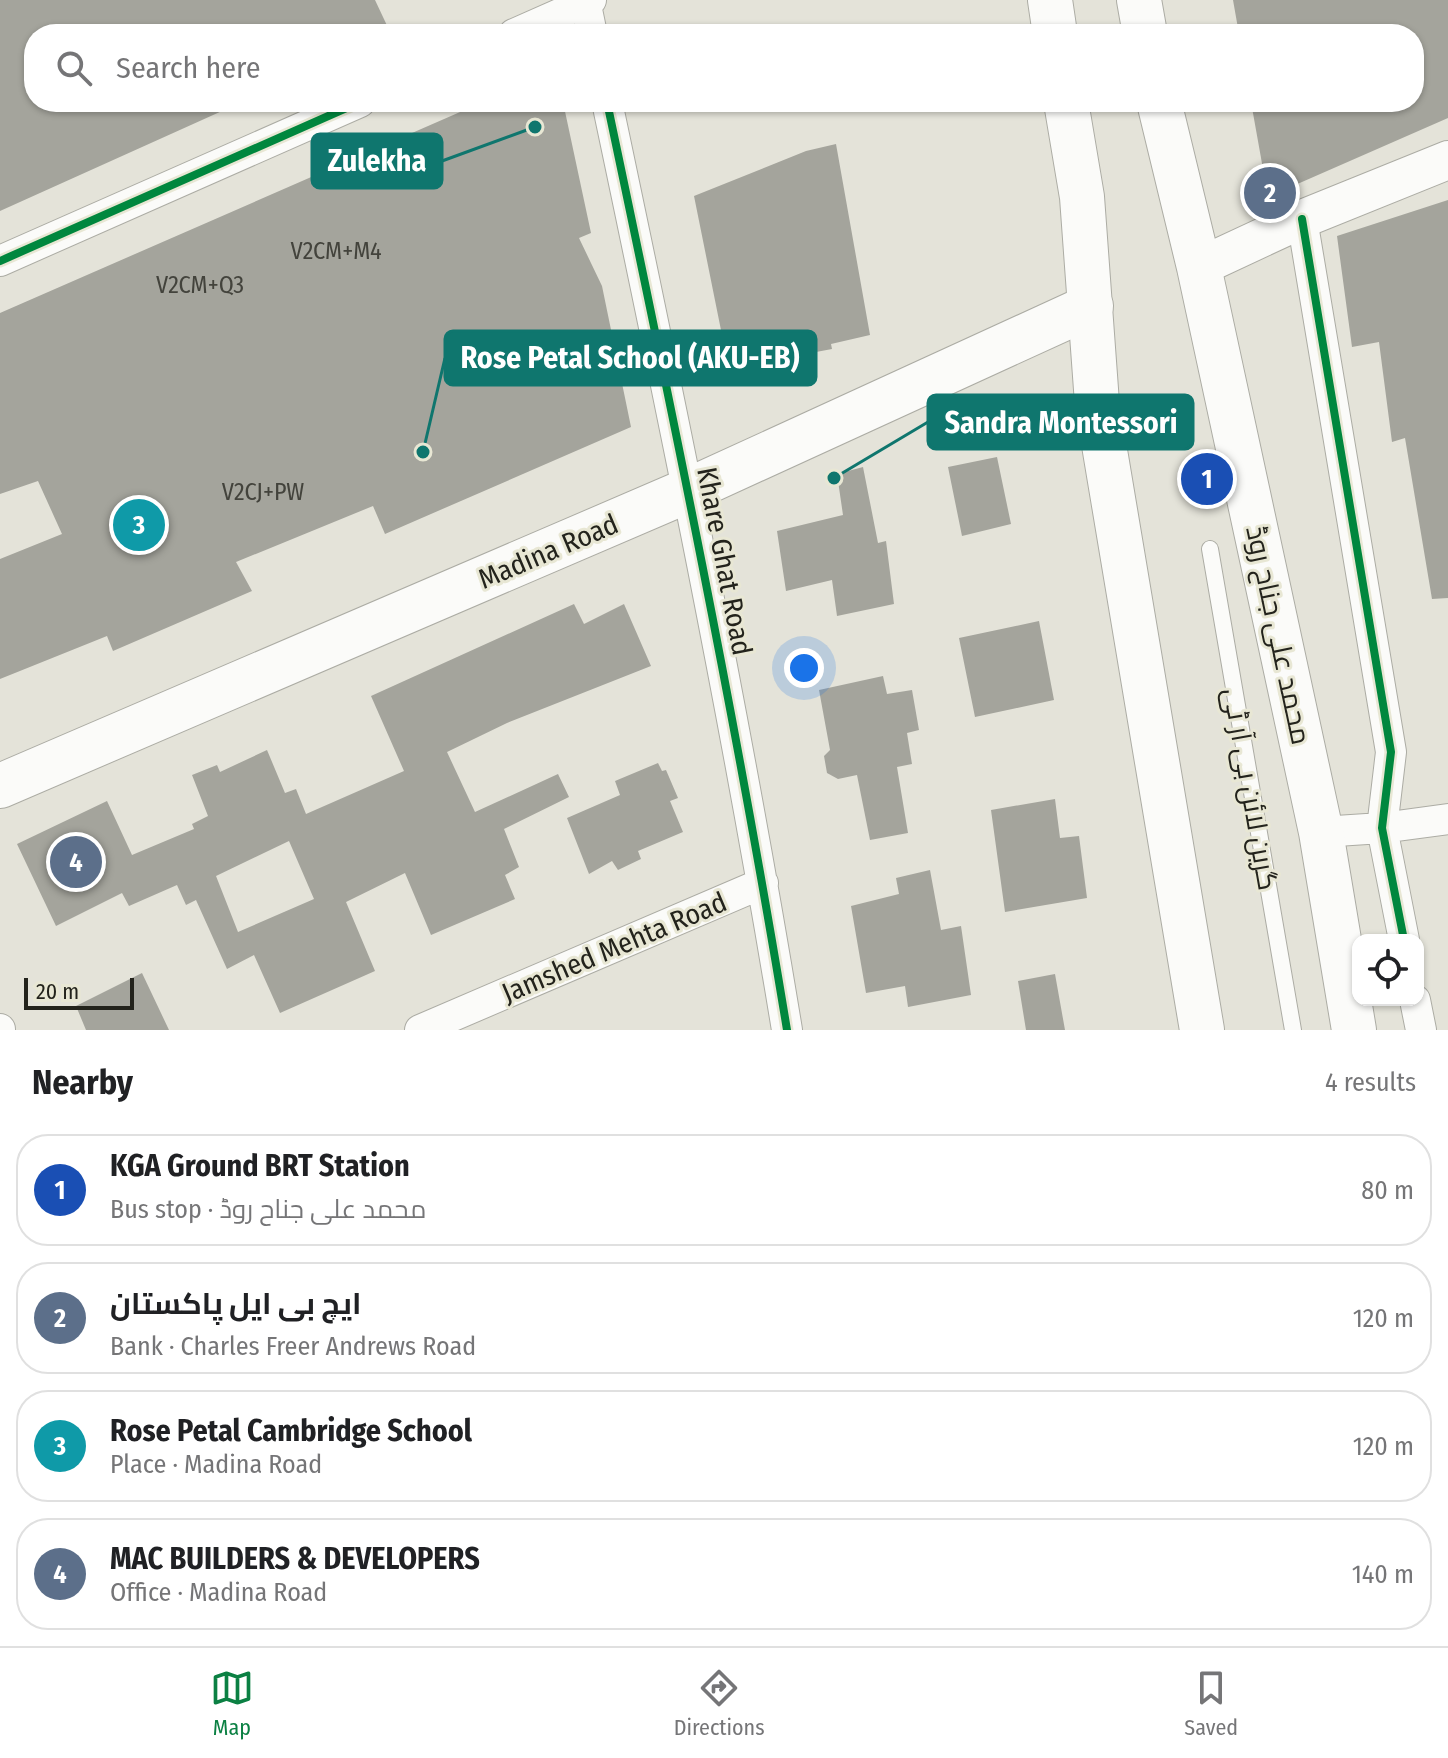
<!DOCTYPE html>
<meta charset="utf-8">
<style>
body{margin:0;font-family:"Fira Sans Condensed",Cairo,sans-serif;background:#f2f2f2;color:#202124}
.controls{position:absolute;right:24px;bottom:24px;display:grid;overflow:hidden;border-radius:16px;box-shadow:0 2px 6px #0004}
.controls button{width:72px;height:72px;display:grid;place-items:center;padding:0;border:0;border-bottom:2px solid #e0e0e0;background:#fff;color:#202124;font:40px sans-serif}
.scale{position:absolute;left:24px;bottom:20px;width:110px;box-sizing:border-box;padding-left:8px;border:4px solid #23231c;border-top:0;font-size:22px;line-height:28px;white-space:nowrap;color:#23231c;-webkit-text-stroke:6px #e8e7d4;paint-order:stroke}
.you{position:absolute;left:804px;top:668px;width:28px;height:28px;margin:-20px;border:6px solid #fff;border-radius:50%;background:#1a73e8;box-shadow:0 0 0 12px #1a73e833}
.badge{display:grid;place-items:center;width:52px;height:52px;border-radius:50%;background:#0b8043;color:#fff;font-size:26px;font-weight:700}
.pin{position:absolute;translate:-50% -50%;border:4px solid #fff;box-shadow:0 2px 8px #0006}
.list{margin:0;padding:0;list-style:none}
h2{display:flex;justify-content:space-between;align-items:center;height:104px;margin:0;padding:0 32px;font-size:34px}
h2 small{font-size:26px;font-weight:400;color:#757577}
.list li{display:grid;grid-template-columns:52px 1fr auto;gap:24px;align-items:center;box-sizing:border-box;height:112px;margin:0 16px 16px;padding:0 16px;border:2px solid #e0e0e0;border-radius:32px}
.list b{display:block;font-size:30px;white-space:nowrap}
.list p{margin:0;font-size:26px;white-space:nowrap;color:#757577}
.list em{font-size:26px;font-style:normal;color:#757577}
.icon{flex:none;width:44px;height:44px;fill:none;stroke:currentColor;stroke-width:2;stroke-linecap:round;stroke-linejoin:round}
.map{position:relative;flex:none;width:1448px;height:1030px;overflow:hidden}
.search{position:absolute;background:#fff;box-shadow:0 2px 6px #0004;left:24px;right:24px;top:24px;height:88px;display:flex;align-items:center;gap:20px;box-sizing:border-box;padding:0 28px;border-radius:32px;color:#757577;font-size:30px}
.sheet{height:616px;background:#fff}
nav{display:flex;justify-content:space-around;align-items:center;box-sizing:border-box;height:112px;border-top:2px solid #e0e0e0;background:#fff;font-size:22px;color:#757577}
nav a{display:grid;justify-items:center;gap:4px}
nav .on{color:#0b8043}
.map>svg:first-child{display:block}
.building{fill:#a4a49c;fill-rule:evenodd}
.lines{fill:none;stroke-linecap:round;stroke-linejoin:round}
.service-casing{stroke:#acaca4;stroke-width:18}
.minor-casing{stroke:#acaca4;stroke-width:32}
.tertiary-casing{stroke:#acaca4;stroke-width:40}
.secondary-casing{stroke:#acaca4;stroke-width:46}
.trunk-casing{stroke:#acaca4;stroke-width:46}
.service{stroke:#fbfbf9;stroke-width:16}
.minor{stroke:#fbfbf9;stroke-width:30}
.tertiary{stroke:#fbfbf9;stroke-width:38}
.secondary{stroke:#fbfbf9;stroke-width:44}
.trunk{stroke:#fbfbf9;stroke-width:44}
.cycleway-casing{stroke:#e8e7d4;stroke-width:13}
.cycleway{stroke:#00873e;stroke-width:8}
.labels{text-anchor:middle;stroke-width:6;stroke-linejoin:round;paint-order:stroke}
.number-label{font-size:24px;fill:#43433c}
.street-label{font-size:28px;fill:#23231c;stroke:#e8e7d4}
.leader{fill:none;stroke:#0f766e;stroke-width:3}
.callout-dot{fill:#0f766e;stroke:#e8e7d4;stroke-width:3}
.callout{fill:#0f766e;stroke:#0f766e;stroke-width:3}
.callout-label{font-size:30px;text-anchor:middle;font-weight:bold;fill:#fff}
</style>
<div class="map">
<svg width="1448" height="1030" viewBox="0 0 1448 1030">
<rect width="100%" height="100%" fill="#e4e3d9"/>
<path class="building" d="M 0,0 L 375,0 L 391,34 L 34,34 L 34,102 L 242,102 L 0,211 Z
M 1233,0 L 1448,0 L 1448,118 L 1268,197 L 1251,102 L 1414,102 L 1414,34 L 1239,34 Z
M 483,102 L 563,102 L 591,233 L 579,238 L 602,286 L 631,427 L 385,534 L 373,506 L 236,562 L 252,591 L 113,651 L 107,636 L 0,679 L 0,559 L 62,534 L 38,481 L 0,494 L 0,313 Z
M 836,144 L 870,335 L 831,344 L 832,349 L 800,355 L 802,369 L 729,383 L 729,374 L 724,372 L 720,352 L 724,345 L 694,196 L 806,151 Z
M 1448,200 L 1448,598 L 1432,599 L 1405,438 L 1392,442 L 1379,342 L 1352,347 L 1337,236 Z
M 997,457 L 1011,524 L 962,536 L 948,467 Z
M 863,467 L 878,543 L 886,541 L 894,604 L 837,616 L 832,580 L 786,591 L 777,531 L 843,515 L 837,474 Z
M 574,604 L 584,624 L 624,604 L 651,666 L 507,723 L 447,752 L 475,812 L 558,774 L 569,797 L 504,829 L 519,867 L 505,875 L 515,899 L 431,935 L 405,873 L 346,902 L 375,971 L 280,1013 L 254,955 L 227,969 L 196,900 L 186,905 L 177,885 L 129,906 L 122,893 L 56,926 L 17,844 L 107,801 L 132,855 L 194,829 L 192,824 L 208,816 L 192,775 L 217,765 L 220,772 L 267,750 L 285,793 L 296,789 L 306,814 L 404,771 L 371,696 ZM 289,841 L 314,899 L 238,932 L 216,876 Z
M 1039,621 L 1054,700 L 975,717 L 959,638 Z
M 883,676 L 887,694 L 912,690 L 919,730 L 907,733 L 912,764 L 897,767 L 908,833 L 870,840 L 857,775 L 838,779 L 827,773 L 824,756 L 830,750 L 819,690 Z
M 658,763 L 662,771 L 666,770 L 678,798 L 670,801 L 683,832 L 638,851 L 641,859 L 618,870 L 612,861 L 589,874 L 567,818 L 620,795 L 615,781 Z
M 1055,799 L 1060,838 L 1079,836 L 1087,898 L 1005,912 L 991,810 Z
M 930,870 L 941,930 L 961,926 L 971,995 L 908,1007 L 905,986 L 866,993 L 851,906 L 899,894 L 896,878 Z
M 142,973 L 169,1030 L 86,1030 L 76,1006 Z
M 1055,974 L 1065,1030 L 1026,1030 L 1018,981 Z"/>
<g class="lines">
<defs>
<path id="service" d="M 1210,549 L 1293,1030"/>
<path id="minor" d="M 585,0 L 592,34
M 514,34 L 591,0
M 607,102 C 672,410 736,719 787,1030
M 1302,219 L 1391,752 L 1382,828 L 1404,940
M 0,261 L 360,102
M 1321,832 L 1382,828 L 1448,819
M 1415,1000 L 1421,1030
M 0,1029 L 0,1030
M 420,1030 L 763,883"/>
<path id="tertiary" d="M 1199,267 L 1302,219 L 1448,160"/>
<path id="secondary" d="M 0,786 L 689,490 L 1091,306"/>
<path id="trunk" d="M 1050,0 L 1055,34
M 1139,0 L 1145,34
M 1066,102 L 1082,197 L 1097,403 L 1202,1030
M 1159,102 L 1199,267 L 1321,832 L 1354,1030"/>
</defs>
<use href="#service" class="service-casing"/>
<use href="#minor" class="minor-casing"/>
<use href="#tertiary" class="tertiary-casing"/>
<use href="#secondary" class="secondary-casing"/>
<use href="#trunk" class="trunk-casing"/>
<use href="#service" class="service"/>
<use href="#minor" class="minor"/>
<use href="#tertiary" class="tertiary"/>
<use href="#secondary" class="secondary"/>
<use href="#trunk" class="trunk"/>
<defs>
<path id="cycleway" d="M 607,102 C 672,410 736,719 787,1030
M 1302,219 L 1391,752 L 1382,828 L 1404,940
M 0,261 L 360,102"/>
</defs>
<use href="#cycleway" class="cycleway-casing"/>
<use href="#cycleway" class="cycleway"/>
</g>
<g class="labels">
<g class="number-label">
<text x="336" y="259">V2CM+M4</text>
<text x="200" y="293">V2CM+Q3</text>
<text x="263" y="500">V2CJ+PW</text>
</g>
<g class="street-label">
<text transform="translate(548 551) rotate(-23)" y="10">Madina Road</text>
<text transform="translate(725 561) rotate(79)" y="10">Khare Ghat Road</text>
<text transform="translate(1279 635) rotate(78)" y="10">محمد علی جناح روڈ</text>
<text transform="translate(1251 789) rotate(80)" y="10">گرین لائن بی آر ٹی</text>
<text transform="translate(614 947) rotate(-23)" y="10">Jamshed Mehta Road</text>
</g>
</g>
<path class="leader" d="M535 127L442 161M423 452L445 358M834 478L928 422"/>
<g class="callout-dot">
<circle cx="535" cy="127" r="8"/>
<circle cx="423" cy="452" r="8"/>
<circle cx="834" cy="478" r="8"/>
</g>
<g class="callout">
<rect x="312" y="134" width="130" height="54" rx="8"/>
<rect x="445" y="331" width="371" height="54" rx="8"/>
<rect x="928" y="395" width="265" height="54" rx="8"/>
</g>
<g class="callout-label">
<text x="377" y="171">Zulekha</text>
<text x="630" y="368">Rose Petal School (AKU-EB)</text>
<text x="1061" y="433">Sandra Montessori</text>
</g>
</svg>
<div class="controls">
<button><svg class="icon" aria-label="locate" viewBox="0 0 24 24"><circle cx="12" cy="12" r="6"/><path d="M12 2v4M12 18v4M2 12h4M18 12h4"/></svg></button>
</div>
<div class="scale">20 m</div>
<div class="you"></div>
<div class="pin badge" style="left:1207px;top:479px;background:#1a4fb4">1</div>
<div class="pin badge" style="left:1270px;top:193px;background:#5c6f8a">2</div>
<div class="pin badge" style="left:139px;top:525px;background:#0f9aa8">3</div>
<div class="pin badge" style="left:76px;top:862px;background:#5c6f8a">4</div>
<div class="search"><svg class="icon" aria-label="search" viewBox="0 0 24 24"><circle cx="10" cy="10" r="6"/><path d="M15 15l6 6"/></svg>Search here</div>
</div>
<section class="sheet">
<h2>Nearby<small>4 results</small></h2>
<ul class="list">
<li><span class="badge" style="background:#1a4fb4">1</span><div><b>KGA Ground BRT Station</b><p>Bus stop · محمد علی جناح روڈ</p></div><em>80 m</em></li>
<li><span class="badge" style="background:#5c6f8a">2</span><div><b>ایچ بی ایل پاکستان</b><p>Bank · Charles Freer Andrews Road</p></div><em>120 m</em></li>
<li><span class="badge" style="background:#0f9aa8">3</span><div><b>Rose Petal Cambridge School</b><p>Place · Madina Road</p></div><em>120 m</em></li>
<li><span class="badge" style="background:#5c6f8a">4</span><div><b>MAC BUILDERS &amp; DEVELOPERS</b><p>Office · Madina Road</p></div><em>140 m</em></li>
</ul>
</section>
<nav>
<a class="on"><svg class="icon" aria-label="map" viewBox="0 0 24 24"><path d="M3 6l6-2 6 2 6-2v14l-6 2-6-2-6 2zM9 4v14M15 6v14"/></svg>Map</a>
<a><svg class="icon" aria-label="directions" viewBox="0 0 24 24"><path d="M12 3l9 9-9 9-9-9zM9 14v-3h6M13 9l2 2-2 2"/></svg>Directions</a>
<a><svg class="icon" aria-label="saved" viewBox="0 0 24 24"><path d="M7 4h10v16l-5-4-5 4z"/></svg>Saved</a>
</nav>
